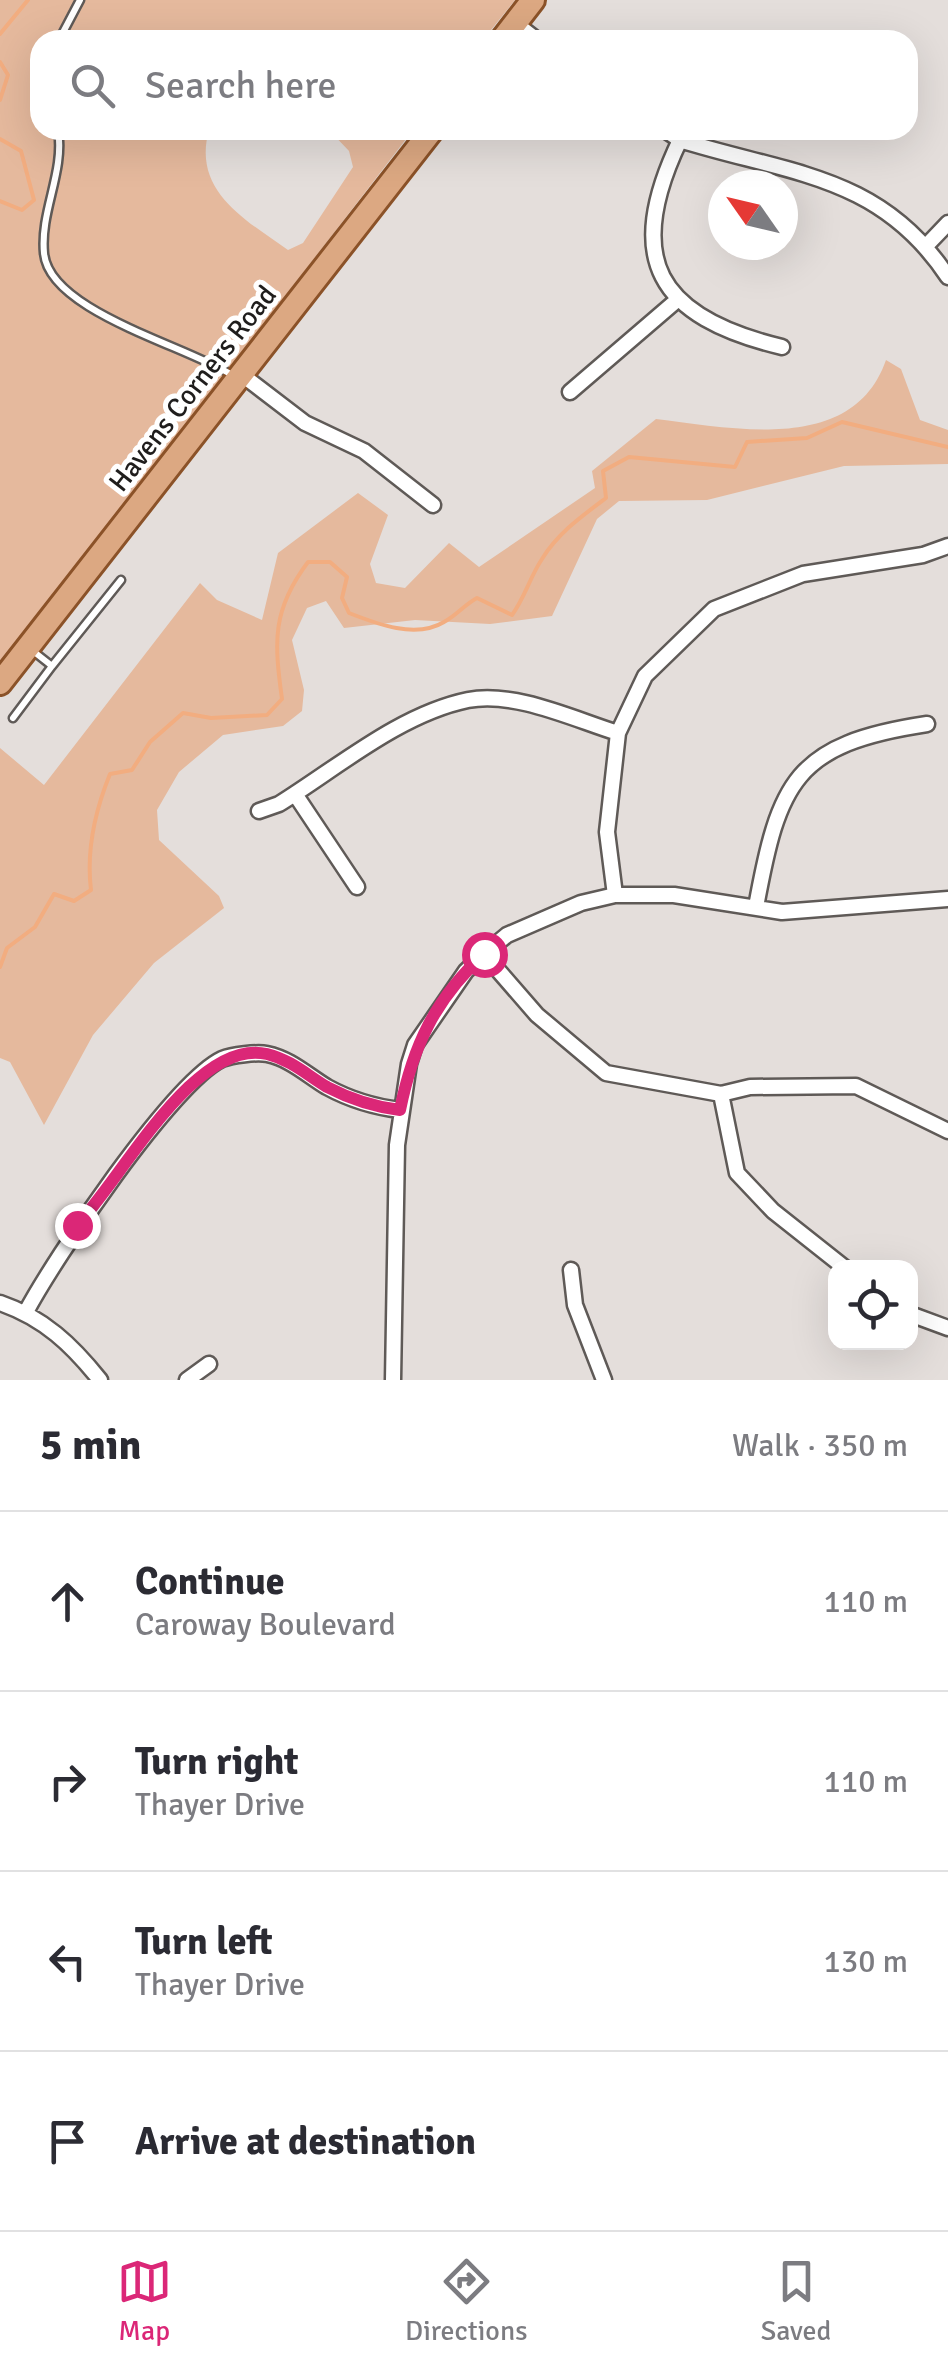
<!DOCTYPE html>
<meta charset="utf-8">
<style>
body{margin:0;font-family:Signika,sans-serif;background:#f7f7f7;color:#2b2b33}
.controls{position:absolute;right:30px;bottom:30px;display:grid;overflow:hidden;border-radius:20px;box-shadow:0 10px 40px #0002}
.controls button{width:90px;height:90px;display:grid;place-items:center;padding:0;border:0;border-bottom:2px solid #e1e1e2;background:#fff;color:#2b2b33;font:50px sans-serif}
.compass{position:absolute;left:708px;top:170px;width:90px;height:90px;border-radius:50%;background:#fff;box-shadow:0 10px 40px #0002;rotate:304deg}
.stop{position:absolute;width:30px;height:30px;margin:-22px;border:8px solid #db2777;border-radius:50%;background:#fff}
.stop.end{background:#db2777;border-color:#fff;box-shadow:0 2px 10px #0008}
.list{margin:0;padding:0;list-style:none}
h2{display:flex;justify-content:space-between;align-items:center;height:130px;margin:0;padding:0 40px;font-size:42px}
h2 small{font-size:32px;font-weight:400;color:#7c7c81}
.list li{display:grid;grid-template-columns:65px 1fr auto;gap:30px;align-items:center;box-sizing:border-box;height:180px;padding:0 40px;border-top:2px solid #e1e1e2}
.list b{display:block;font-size:38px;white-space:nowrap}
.list p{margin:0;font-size:32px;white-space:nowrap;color:#7c7c81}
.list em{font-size:32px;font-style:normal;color:#7c7c81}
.icon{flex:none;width:55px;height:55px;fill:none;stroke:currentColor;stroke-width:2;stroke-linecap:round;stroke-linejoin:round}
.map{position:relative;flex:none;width:948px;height:1380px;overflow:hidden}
.search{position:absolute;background:#fff;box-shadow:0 10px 40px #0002;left:30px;right:30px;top:30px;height:110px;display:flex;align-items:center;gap:25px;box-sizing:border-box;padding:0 35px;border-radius:30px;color:#7c7c81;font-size:38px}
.sheet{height:850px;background:#fff}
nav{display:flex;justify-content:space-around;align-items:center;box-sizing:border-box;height:140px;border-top:2px solid #e1e1e2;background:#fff;font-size:28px;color:#7c7c81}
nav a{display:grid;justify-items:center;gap:5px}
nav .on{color:#db2777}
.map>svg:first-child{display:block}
.green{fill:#e5b99d}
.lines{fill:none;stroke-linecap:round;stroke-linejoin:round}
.stream{stroke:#f2ad80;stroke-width:4}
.service-casing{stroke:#5f5a57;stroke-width:11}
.minor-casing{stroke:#5f5a57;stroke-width:19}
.primary-casing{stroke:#8b5228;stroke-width:28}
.service{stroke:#fff;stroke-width:6}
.minor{stroke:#fff;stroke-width:14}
.primary{stroke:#dca882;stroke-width:22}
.route{stroke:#db2777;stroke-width:12}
.labels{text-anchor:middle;stroke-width:10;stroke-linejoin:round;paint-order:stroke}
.street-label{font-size:28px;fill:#1f1d1c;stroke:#fff}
</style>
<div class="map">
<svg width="948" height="1380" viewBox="0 0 948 1380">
<rect width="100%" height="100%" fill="#e4dedb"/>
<path class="green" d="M 0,0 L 515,0 L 483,40 L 40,40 L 40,130 L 209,130 C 192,190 244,219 288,250 L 303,243 L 353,167 L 349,151 L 329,130 L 413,130 L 0,667 Z
M 886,360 L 901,369 L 920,420 L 948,430 L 948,464 L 844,466 L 707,500 L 619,501 L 597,519 L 552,616 L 490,624 L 415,620 L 344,628 L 326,601 L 307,608 L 292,640 L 304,690 L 302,711 L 283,726 L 223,735 L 179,772 L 157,810 L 159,840 L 219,896 L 224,908 L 154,963 L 93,1035 L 44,1125 L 10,1062 L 0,1058 L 0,748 L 44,785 L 200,583 L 217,600 L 262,620 L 278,553 L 358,493 L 388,515 L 370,564 L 376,583 L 405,588 L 449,543 L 479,567 L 595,488 L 592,471 L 656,419 C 733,428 853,455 886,360 Z"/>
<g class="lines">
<path class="stream" d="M 0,34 L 28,0
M 0,62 L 8,75 L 0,100
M 0,139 L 21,151 L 34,200 L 22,210 L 0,201
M 0,967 L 7,948 L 35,927 L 54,894 L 74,901 L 91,890 C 86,850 95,811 110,774 L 132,770 L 150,742 L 183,713 L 211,718 L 267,715 L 282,699 C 274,641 272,610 308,562 L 330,562 L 347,577 L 342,598 L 349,613 C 377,624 416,639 444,622 C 457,615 464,605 477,598 L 512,615 C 525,597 530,577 542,559 C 558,533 582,516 606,498 L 603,471 L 629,457 L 735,467 L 747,442 L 807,438 L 842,422 L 948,447"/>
<defs>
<path id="service" d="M 59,40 L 80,0
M 58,130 C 65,172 40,211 44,253 C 49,311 184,345 232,375
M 33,651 L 52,666 L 121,580
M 13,718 L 52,666"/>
<path id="minor" d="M 515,23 L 537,40
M 665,130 L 680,140 C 788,174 880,174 948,277
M 680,140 C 623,259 657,317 782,347
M 927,245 L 948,223
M 241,374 L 305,423 L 364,451 L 433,505
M 570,392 L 676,301
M 295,794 L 357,887
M 259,811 L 279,804 C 337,768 400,714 468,700 C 515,691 573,719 618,733
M 615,895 L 607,832 L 618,733 L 645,676 L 714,609 L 803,574 L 923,555 L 948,546
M 756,907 C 779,782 794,744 927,724
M 484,954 L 537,1015 L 606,1073 L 721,1094 L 750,1087 L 856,1086 L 948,1131
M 721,1094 L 737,1173 L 773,1211 L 845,1268
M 571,1270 L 575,1305 L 604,1380
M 0,1303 C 44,1318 72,1345 100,1380
M 26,1312 C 54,1259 172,1083 222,1059 C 232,1055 257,1052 267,1054 C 291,1059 307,1075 327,1087 C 349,1099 375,1107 400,1110
M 910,1314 L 948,1328
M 187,1380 L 209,1364
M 393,1380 L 397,1145 L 409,1064 L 415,1045 L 466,971 L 484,954 L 507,935 L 581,903 L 615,895 L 674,895 L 782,912 L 948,899"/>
<path id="primary" d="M 502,40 L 533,0
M 0,683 L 432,130"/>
</defs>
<use href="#service" class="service-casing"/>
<use href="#minor" class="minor-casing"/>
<use href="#primary" class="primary-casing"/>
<use href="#service" class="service"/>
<use href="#minor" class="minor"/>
<use href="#primary" class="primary"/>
</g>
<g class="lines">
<path class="route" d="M 77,1225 C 121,1180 195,1037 267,1054 C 291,1060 307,1075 327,1087 C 350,1099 375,1107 400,1110 C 413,1046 435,999 484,954"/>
</g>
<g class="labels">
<g class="street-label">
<text transform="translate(192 388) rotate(-52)" y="10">Havens Corners Road</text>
</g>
</g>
</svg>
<div class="controls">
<button><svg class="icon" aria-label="locate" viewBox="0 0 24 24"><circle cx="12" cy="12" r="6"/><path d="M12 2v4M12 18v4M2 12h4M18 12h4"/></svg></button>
</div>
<svg class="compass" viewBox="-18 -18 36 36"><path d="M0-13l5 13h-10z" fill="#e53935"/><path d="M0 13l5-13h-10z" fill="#7c7c81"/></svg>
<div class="stop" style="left:484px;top:954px"></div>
<div class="stop end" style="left:77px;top:1225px"></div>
<div class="search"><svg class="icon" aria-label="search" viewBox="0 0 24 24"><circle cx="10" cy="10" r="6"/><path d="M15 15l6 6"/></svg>Search here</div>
</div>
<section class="sheet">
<h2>5 min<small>Walk · 350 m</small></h2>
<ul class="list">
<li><svg class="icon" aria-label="ahead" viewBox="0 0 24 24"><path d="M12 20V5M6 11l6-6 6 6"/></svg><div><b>Continue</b><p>Caroway Boulevard</p></div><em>110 m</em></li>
<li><svg class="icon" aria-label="right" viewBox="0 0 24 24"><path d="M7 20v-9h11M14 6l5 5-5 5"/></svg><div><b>Turn right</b><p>Thayer Drive</p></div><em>110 m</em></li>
<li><svg class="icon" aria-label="left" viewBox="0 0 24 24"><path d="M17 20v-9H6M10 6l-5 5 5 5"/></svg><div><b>Turn left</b><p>Thayer Drive</p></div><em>130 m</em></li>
<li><svg class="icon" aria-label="arrive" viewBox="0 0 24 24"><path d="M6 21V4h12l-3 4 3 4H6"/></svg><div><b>Arrive at destination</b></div></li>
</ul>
</section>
<nav>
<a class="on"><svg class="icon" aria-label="map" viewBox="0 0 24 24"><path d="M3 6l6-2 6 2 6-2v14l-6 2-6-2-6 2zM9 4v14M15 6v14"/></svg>Map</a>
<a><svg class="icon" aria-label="directions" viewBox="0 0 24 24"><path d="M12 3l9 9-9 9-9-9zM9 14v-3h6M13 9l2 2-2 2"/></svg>Directions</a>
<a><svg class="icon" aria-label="saved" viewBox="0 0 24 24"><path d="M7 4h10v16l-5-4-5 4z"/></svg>Saved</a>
</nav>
